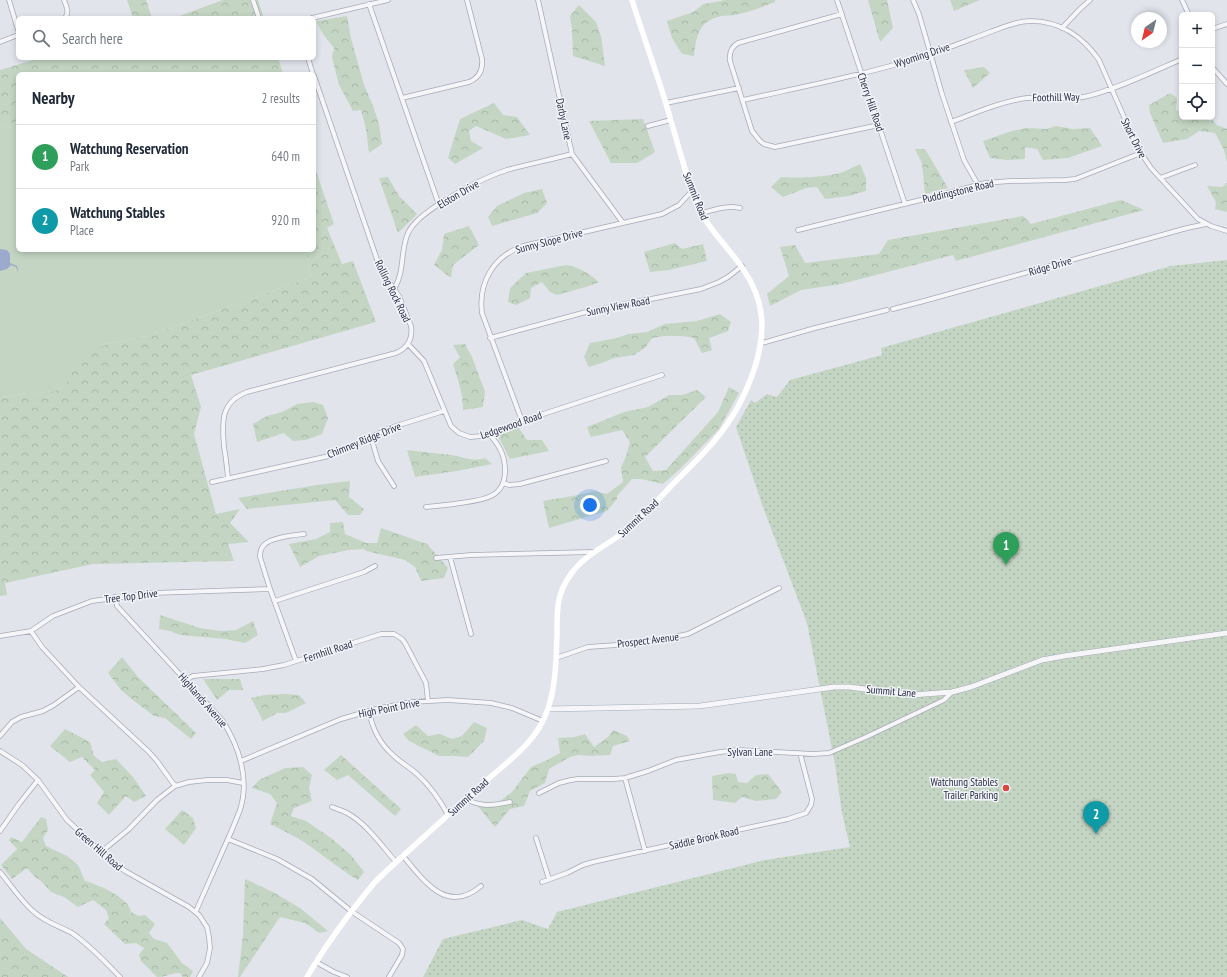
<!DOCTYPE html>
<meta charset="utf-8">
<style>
body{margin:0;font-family:"PT Sans Narrow",sans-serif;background:#f2f2f3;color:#1f2937}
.controls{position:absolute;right:12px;top:12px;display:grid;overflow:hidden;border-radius:6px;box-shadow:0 2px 6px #0003}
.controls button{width:36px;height:36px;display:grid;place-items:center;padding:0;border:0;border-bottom:1px solid #e0e1e3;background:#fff;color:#1f2937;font:20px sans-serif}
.compass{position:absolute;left:1131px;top:12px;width:36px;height:36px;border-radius:50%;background:#fff;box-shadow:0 2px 6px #0003;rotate:215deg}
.you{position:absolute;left:590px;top:505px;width:14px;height:14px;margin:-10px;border:3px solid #fff;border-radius:50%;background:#1a73e8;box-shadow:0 0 0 6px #1a73e833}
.badge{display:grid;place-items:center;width:26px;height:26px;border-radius:50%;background:#d74941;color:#fff;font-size:13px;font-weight:700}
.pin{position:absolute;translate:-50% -33px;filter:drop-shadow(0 1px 2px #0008)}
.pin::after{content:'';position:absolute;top:21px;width:14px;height:12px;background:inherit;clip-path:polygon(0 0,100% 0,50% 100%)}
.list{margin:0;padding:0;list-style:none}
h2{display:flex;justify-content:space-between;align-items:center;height:52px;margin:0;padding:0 16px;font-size:17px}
h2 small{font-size:13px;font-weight:400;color:#747a83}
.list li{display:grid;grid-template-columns:26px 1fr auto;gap:12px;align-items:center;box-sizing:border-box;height:64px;padding:0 16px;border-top:1px solid #e0e1e3}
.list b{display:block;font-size:15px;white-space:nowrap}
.list p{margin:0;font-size:13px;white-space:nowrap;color:#747a83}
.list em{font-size:13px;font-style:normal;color:#747a83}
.icon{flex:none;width:22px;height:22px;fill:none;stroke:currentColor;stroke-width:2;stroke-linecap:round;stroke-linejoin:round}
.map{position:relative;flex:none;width:1227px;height:977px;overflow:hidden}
.search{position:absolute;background:#fff;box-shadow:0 2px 6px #0003;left:16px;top:16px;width:300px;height:44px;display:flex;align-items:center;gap:10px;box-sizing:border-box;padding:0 14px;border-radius:6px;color:#747a83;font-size:15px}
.panel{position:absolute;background:#fff;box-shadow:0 2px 6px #0003;left:16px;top:72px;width:300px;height:180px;border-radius:6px}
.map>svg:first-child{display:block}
.green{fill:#c4d6c3}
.forest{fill:url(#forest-crowns)}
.park{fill:url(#park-dots)}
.water{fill:#9caacd}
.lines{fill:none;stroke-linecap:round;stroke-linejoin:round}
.minor-casing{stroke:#a7aab7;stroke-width:5.5}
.tertiary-casing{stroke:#a7aab7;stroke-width:6}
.minor{stroke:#f6f6f9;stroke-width:4}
.tertiary{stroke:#f6f6f9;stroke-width:5}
.secondary{stroke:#fff;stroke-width:5.5}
.poi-dot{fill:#d74941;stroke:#f2f4f9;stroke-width:1.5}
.labels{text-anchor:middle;stroke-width:3;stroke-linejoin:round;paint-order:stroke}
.street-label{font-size:11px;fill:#292e45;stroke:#f2f4f9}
.poi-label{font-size:11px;fill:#292e45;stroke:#f2f4f9;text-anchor:end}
</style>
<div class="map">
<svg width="1227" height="977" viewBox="0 0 1227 977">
<defs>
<pattern id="forest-crowns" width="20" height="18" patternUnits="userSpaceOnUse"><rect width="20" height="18" fill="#c4d6c3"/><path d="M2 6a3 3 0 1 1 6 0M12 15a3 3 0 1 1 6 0" fill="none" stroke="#a8b8a9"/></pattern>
<pattern id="park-dots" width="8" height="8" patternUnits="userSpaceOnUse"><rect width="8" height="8" fill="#c4d6c3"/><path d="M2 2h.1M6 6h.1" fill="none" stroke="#a8b8a9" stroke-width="1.8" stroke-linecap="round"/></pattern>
</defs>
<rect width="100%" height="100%" fill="#e2e4ec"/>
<path class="green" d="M 0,126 L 18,129 L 18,250 L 306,250 L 311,277 L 148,336 L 107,344 L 67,384 L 55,391 L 0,397 Z"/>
<path class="forest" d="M 127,0 L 146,0 L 152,18 L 133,18 Z
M 223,0 L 258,0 L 264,18 L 174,18 Z
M 726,0 L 775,0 L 775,2 C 762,7 748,13 734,15 C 729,16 723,15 718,17 C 698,22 696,39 694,56 L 682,54 L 672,38 L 667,21 L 693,12 L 704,4 Z
M 868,0 L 887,0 L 893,28 L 880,42 Z
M 950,0 L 980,0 L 954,11 Z
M 579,5 L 596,22 L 601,36 L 605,66 L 573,56 L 572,29 L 570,16 Z
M 347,16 L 351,38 L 364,85 L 373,106 L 379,124 L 382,144 L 369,153 L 366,129 L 361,110 L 353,111 L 339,85 L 332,57 L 334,48 L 323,34 L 316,21 Z
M 40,58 L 278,58 L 283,74 L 18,74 L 18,129 L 0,126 L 0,70 Z
M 984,67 L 990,73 L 973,88 L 964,70 Z
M 1170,93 L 1177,98 L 1176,110 L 1182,112 L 1182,117 L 1210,117 L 1217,125 L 1227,129 L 1227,162 L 1224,150 L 1215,133 L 1199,131 L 1187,139 L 1163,143 L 1150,113 L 1149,105 Z
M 494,103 L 503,115 L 517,117 L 530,135 L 506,139 L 476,126 L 469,131 L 471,141 L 483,148 L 455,164 L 448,158 L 460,119 Z
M 643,119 L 655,152 L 637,163 L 611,163 L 589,121 Z
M 1056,126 L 1073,129 L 1090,128 L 1102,146 L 1068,158 L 1043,160 L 1037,149 L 1025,147 L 1025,159 L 1007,160 L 990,158 L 983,141 L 1012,131 L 1027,128 L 1046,129 Z
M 915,149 L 925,149 L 948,188 L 925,194 L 922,163 Z
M 860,164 L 866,178 L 866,191 L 849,196 L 825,199 L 817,187 L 806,188 L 783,197 L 771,187 L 781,177 C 800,178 820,178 840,173 C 846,171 853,167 860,164 Z
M 314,165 L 334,224 L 327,228 L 342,264 L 353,261 L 376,322 L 191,375 L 201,407 L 194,434 L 216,514 L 240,509 L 230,523 L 249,542 L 228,544 L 234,561 L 93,564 L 5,583 L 7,595 L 0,596 L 0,397 L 55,391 L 67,384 L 70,365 L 107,344 L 148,336 L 311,277 L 306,250 L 314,250 Z
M 388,177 L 399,196 L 417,214 L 398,233 L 379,178 Z
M 1227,183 L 1227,212 L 1215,209 L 1216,202 L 1207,186 L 1222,187 Z
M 542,189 L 547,203 L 537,213 L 492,226 L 488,217 L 497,206 L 524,193 Z
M 1121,200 L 1144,210 L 956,261 L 953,255 L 841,284 L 801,290 L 770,306 L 767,294 L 789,276 L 780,247 L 795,245 L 805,263 L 879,254 L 888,240 L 1023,216 L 1031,224 Z
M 469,226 L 479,245 L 453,265 L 451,278 L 434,265 L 442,250 L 444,234 Z
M 675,243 L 682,249 L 703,244 L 707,261 L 669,270 L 650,272 L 644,252 Z
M 566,265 C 580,267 588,273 599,282 L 586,287 L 557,295 L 550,292 L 542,282 L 531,288 L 530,298 L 516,305 L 508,302 L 510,288 L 526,273 Z
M 720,314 L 731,322 L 728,331 L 709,338 L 712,350 L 702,353 L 694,338 C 678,335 668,335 652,338 L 645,348 L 634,355 L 614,358 L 602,363 L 589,367 L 584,357 L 590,343 L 617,338 L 628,334 L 647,332 L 665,324 L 697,321 Z
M 465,344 L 472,357 L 485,392 L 483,407 L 463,410 C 463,394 458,379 453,364 L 460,357 L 453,345 Z
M 729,387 L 739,393 L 719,429 L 680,469 L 663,484 L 641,479 L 632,479 L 617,496 L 617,499 L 607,511 L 549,528 L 543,501 L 578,495 L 595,491 L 607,494 L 623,482 L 621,468 L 626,456 L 630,442 L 622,430 L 591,437 L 587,427 L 624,412 L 648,407 L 669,395 L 682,395 L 697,390 L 706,397 L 645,457 L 653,471 L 666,470 L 718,412 Z
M 313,402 L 323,405 L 328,418 L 322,434 L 306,440 L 293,441 L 284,433 L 257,442 L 253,424 L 267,416 L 282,412 L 297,404 Z
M 518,427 L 527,440 L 542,440 L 549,451 L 510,459 L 497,434 Z
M 407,450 C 421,452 436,453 451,455 C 464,457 471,462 485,458 L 492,464 L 457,471 L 415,477 Z
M 350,481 L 349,497 L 364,509 L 360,515 L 348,515 L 335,500 L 247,509 L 238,498 L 317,485 Z
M 343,522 L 345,534 L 366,543 L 377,543 L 381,528 L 427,544 L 448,568 L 444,578 L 421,581 L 415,567 L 405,560 L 366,551 L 364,549 L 349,550 L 319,556 L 300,567 L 289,544 L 316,539 L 330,532 L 330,523 Z
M 160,615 L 200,628 L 221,631 L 236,630 L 253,621 L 258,635 L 245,643 L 225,639 L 180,635 L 170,631 L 159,629 Z
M 122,657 L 138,677 L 196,733 L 191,739 L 165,718 L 154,716 L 134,701 L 121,690 L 108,673 Z
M 203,679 L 240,679 L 243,690 L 229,690 L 217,700 Z
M 286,694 L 299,695 L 306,703 L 286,713 L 277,713 L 263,721 L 251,698 L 265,695 Z
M 474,722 L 487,728 L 484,741 L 468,757 L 454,756 L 439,756 L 409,741 L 403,734 L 416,725 L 428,736 L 440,734 L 452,739 L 462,736 Z
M 65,729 L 90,742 L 94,756 L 102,762 L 116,759 L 133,777 L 146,796 L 134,802 L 126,796 L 109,815 L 97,803 L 104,792 L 90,775 L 95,770 L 82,757 L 70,762 L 50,746 Z
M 613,730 L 627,736 L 630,741 L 613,746 L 610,755 L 591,756 L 579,755 L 570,757 L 549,769 L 545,783 L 530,791 L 524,806 L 510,809 L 495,827 L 475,803 L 499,802 L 512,792 L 531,767 L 545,761 L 560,753 L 558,738 L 574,737 L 585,734 L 594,747 L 608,737 Z
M 341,755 L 401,809 L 395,816 L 348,775 L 337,780 L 324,770 Z
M 303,767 L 312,775 L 309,788 L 312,801 L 294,808 L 291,816 L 306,821 L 331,838 L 351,855 L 364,872 L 358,880 C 341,870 327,858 311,847 C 299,838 284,831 270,824 L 277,803 L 270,794 L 252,788 L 259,780 L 285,768 Z
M 729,773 L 736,774 L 738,782 L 747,783 L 756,775 L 768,774 L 782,792 L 776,799 L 756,801 L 742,797 L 735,803 L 713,800 L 712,776 Z
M 182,810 L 193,818 L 196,828 L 184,845 L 165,829 Z
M 41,817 L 46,819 L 48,830 L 43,838 L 46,846 L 67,856 L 78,865 L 85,881 C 98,885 129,897 131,912 L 139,916 L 145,915 L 155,924 L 149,933 L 154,939 L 167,943 L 182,963 L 193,971 L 190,977 L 183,977 L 180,973 C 169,973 167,977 157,977 L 141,961 L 139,955 L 144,948 L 136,943 L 125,944 L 104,924 L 109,918 L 106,910 L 93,900 L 78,907 L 64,897 L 51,892 L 41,881 L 35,877 L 27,868 L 12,879 L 1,865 L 17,849 L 9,840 L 11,837 L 22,842 Z
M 245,879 L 273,892 L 300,908 L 328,931 L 320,933 L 305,923 L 280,917 L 240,977 L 238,977 L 243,935 Z
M 0,918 L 26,949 L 68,977 L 0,977 Z"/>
<path class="park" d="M 1227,260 L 1227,977 L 423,977 L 443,939 L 522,920 L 548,929 L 557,912 L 765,860 L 850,847 L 842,813 L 835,764 L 807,623 L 763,507 L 736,427 L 751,400 L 755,403 L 767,394 L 777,397 L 790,380 L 882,355 L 881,348 L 1171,266 Z"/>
<path class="water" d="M 0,249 L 7,250 L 10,254 L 10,263 L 17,266 L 18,270 L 18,272 L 16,267 L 11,265 L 7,269 L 0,271 Z"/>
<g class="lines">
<defs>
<path id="minor" d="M 9,0 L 18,30
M 64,0 C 66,6 70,12 65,18
M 253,0 L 259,18
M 538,0 L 572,154 L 623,223
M 837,0 L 905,204
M 913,0 L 919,14 L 942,94 L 964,160 L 978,185
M 1182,0 L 1189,15
M 369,4 L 439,205
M 842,14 L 738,43 C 731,47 729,53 730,61 L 752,131 L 760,141 L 764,144 L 775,147 L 879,125
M 312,18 L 388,0
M 1062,28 L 1080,9 L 1090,0
M 1212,29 L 1227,24
M 0,42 L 18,35
M 308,58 L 313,74
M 1212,67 L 1227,84
M 402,98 L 469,82 C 479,78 483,70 482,59 L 467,0
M 743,100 C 806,86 869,74 931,54 C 951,47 971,39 990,32 C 1004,27 1017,21 1031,21 C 1060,21 1083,37 1099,60 L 1131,133 L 1141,153 L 1151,168 L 1198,219 L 1211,226 L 1227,231
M 666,103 L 739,88
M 951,122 C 975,113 1002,101 1027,98 C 1047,96 1067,101 1088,96 C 1119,88 1152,72 1182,59
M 648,126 L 671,120
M 1160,178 L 1195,165
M 701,213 C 715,210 726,205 740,208
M 798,230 L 937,196 L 985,183 L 1010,181 L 1065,180 L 1075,179 L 1141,153
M 394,289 C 405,272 400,251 408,233 C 414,221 425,214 436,206 C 458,192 482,178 507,170 C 528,164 550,160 572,154
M 893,309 L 924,301 L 1187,228 L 1206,224
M 490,338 L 586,312 L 701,289 L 719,282 L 728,277 L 742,266
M 762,343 L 815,328 L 887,310
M 408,344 L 424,361 L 451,426 L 459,433 L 470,437 L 482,436 L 522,421 L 662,375
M 522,421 L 482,313 C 478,282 494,256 523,246 L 662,214 L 679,205 L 692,191
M 371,437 L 378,461 L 394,486
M 228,478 C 227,468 226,458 224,447 C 222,423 220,402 247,392 L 396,353 C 407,348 413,339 411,326 L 399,296 L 381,271 L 314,76
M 212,482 L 329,456 L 393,427 L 444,411
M 503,483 L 509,485 L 520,484 L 606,461
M 426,507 C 437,506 449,505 460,503 C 483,500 506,498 505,469 C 505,455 498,443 488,433
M 450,557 L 471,634
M 436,558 L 471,555 L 593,552
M 115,597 L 117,606 L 222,720 C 239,746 250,779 240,810 C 235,823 229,837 223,850 C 214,870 205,891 196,911
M 275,601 L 364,572 L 375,566
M 31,631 L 42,647 L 79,687 L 149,752 L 157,761 L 175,786
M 0,636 L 31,631 L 53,616 L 92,601 L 153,593 L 270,589
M 556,658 L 588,647 L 645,643 L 688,634 L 779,588
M 296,661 L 270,589 L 260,557 C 260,553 260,549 264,545 C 270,538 294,535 304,534
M 186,680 L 193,676 L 263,669 L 284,665 L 381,634 L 394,634 L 402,639 L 405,643 L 426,683 L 428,701
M 369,711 C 372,728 380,744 394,756 C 401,763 411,768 418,775 C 431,787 440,800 448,815
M 0,736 L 12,722 L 21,717 L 43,711 L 54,705 L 79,687
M 0,751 L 22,765 L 38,780 L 67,820 L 112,862 L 125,871 L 189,907 L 199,915 L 207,927 L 209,937 L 210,948 L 207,963 L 199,977
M 241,761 L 341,719 L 376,709 L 411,702 L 448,700 L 491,703 L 512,708 L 543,721
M 625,778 L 645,851
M 539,793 L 559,783 L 571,780 L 578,779 L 613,779 L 625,778 L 648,771 L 676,760 L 720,752 L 738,750 L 813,754 L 829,753 L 866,737 L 944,700 L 952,692
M 465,799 C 483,807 491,806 510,802
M 332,807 C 337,809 342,810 347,813 C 366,823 382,846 396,862
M 0,831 L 19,804 L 38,780
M 536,838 L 549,879
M 228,839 L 277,859 L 312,879 L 351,911 L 399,943 L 403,949 L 402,955 L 389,977
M 101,852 L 129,829 L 157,800 L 175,786 L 189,782 L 208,780 L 227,780 L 243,783
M 403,856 C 424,881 447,915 481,886
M 0,872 C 11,885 21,901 34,912 C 45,922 59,926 72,933 C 91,946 104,961 120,977
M 542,882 L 567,873 L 583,865 L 593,862 L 788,819 L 806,813 L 811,805 L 812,799 L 800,753
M 316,962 L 334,972 L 347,977"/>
<path id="tertiary" d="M 548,709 L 700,706 L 834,687 L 849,687 L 912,695 L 952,692 L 971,687 L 1042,660 L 1064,656 L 1227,633"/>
</defs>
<use href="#minor" class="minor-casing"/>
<use href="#tertiary" class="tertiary-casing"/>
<use href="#minor" class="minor"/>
<use href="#tertiary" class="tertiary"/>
<path class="secondary" d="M 307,977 C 327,943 350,912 375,882 C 388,869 402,857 415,845 C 438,824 462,802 486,781 C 508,761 535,743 546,714 C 556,689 556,661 557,635 C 557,611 556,594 571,574 C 585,554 607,546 625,531 C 642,518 656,502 671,486 C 686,471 702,456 715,440 C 733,419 745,396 754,370 C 766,333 766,302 743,269 C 727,245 705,227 695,199 C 684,169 676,137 667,107 C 656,71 643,35 632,0"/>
</g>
<circle class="poi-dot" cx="1006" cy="788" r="4"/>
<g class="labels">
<g class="street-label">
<text transform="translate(922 55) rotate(-18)" y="4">Wyoming Drive</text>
<text transform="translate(1056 97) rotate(-1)" y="4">Foothill Way</text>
<text transform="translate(871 102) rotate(71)" y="4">Cherry Hill Road</text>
<text transform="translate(564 119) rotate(78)" y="4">Darby Lane</text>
<text transform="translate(1134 138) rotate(63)" y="4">Short Drive</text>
<text transform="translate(958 191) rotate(-13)" y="4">Puddingstone Road</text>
<text transform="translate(458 194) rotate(-30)" y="4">Elston Drive</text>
<text transform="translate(696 196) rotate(68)" y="4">Summit Road</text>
<text transform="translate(549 241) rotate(-15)" y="4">Sunny Slope Drive</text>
<text transform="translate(1050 266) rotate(-16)" y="4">Ridge Drive</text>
<text transform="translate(393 291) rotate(64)" y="4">Rolling Rock Road</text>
<text transform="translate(618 306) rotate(-11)" y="4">Sunny View Road</text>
<text transform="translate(511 425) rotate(-19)" y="4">Ledgewood Road</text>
<text transform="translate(364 440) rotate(-22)" y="4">Chimney Ridge Drive</text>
<text transform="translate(638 518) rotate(-43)" y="4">Summit Road</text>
<text transform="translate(131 596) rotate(-7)" y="4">Tree Top Drive</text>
<text transform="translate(648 640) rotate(-7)" y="4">Prospect Avenue</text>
<text transform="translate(328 651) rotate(-18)" y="4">Fernhill Road</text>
<text transform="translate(891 691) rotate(5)" y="4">Summit Lane</text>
<text transform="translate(203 700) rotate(49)" y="4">Highlands Avenue</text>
<text transform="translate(389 708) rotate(-11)" y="4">High Point Drive</text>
<text x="750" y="756">Sylvan Lane</text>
<text transform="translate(468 797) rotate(-42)" y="4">Summit Road</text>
<text transform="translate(704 838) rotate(-13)" y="4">Saddle Brook Road</text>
<text transform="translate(99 849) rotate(41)" y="4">Green Hill Road</text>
</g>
<g class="poi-label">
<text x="998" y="786">Watchung Stables<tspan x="998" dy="13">Trailer Parking</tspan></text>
</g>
</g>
</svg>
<div class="controls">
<button>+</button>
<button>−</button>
<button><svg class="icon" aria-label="locate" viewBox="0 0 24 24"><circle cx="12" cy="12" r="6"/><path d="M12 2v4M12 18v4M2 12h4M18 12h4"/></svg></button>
</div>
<svg class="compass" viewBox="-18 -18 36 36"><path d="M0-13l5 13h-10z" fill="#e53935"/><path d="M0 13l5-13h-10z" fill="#747a83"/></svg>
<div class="you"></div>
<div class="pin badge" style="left:1006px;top:565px;background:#2e9e5b">1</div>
<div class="pin badge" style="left:1096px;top:834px;background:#0f9aa8">2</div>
<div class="search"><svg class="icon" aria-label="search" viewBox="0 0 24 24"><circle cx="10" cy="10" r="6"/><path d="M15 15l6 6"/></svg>Search here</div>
<section class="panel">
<h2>Nearby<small>2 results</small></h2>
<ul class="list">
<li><span class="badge" style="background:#2e9e5b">1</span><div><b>Watchung Reservation</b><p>Park</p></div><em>640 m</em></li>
<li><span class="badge" style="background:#0f9aa8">2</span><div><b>Watchung Stables</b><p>Place</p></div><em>920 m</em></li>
</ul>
</section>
</div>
